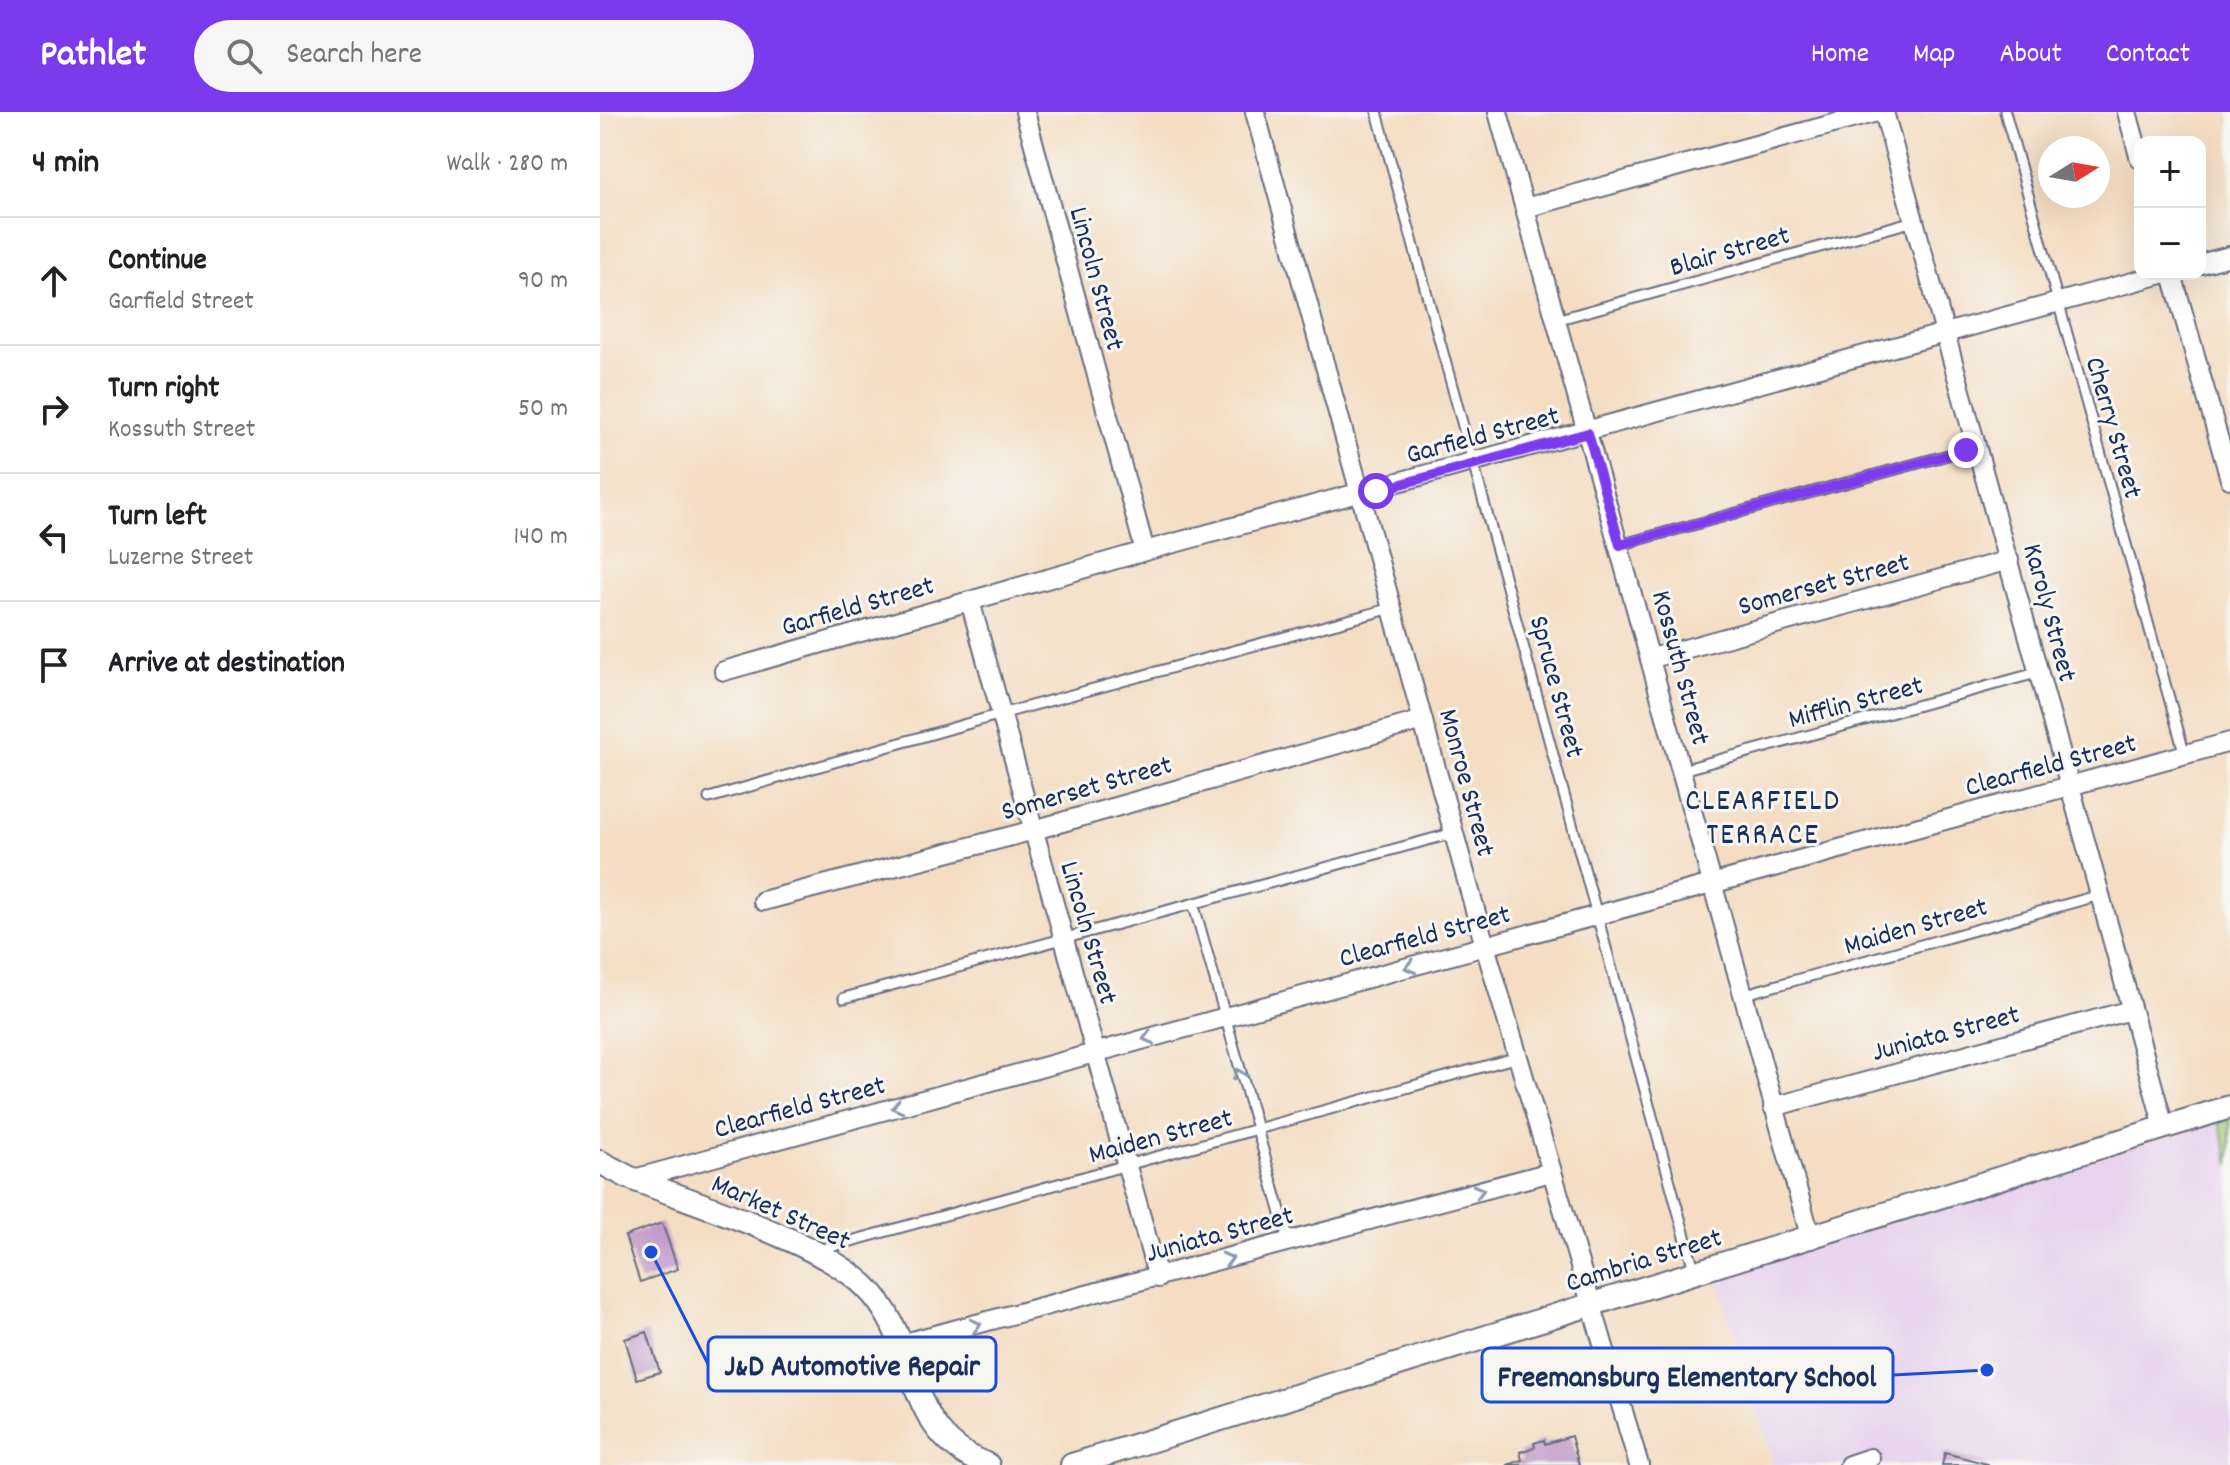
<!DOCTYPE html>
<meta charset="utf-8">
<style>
body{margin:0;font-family:Dekko,sans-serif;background:#f6f6f6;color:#202124}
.controls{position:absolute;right:24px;top:24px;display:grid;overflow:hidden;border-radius:16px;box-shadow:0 8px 32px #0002}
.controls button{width:72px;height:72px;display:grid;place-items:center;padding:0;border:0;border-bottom:2px solid #e0e0e0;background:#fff;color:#202124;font:40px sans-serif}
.compass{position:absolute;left:1438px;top:24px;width:72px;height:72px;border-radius:50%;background:#fff;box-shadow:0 8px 32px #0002;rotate:79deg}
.stop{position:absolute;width:24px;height:24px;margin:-18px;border:6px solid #7c3aed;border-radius:50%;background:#fff}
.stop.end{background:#7c3aed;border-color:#fff;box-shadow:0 2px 8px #0008}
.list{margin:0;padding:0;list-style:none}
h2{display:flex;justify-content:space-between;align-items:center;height:104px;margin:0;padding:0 32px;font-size:34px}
h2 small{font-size:26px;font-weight:400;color:#757577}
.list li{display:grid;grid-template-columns:52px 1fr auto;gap:24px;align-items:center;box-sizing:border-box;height:128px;padding:0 32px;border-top:2px solid #e0e0e0}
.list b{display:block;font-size:30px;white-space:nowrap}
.list p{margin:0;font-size:26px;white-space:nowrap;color:#757577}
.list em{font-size:26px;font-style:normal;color:#757577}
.icon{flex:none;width:44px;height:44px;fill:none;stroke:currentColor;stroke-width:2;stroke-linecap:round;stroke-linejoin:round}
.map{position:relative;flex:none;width:1630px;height:1353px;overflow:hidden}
header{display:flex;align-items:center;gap:48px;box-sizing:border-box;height:112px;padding:0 40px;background:#7c3aed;color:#fff}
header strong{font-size:38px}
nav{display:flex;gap:44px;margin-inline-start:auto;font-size:28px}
.search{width:560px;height:72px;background:#f6f6f6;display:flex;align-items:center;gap:20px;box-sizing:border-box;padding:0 28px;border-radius:44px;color:#757577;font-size:30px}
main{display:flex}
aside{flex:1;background:#fff}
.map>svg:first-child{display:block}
.built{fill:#e8d2ee}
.green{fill:#a6d07c;stroke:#60806d;stroke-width:2}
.building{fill:#c39dca}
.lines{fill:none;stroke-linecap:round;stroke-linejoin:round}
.service-casing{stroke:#676c81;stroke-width:13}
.minor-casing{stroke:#676c81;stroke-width:22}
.tertiary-casing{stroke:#676c81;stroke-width:26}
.service{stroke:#fff;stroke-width:9}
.minor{stroke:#fff;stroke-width:18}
.tertiary{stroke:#fff;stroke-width:22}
.oneway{stroke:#8d97ae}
.route{stroke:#7c3aed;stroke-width:10}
.labels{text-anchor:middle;stroke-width:6;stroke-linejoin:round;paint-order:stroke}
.street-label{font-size:28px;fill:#1b2f5e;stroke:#f6f6f2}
.neighbourhood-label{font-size:30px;letter-spacing:2px;fill:#1b2f5e;stroke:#f6f6f2}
.leader{fill:none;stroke:#1d4ed8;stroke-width:3}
.callout-dot{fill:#1d4ed8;stroke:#f6f6f2;stroke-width:3}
.callout{fill:#f6f6f2;stroke:#1d4ed8;stroke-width:3}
.callout-label{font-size:30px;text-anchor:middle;font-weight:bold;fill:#1b2f5e}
</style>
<header>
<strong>Pathlet</strong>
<div class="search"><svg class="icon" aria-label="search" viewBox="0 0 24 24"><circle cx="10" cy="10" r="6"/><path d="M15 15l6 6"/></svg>Search here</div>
<nav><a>Home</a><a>Map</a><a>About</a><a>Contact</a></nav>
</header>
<main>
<aside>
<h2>4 min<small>Walk · 280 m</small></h2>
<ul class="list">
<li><svg class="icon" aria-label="ahead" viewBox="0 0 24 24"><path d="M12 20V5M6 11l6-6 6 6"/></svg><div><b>Continue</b><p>Garfield Street</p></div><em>90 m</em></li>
<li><svg class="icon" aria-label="right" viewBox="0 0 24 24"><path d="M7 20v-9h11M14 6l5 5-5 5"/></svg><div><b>Turn right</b><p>Kossuth Street</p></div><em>50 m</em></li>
<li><svg class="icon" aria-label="left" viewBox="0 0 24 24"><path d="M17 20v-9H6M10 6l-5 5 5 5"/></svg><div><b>Turn left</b><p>Luzerne Street</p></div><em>140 m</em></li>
<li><svg class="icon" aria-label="arrive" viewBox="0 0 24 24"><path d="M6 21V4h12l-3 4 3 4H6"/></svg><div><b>Arrive at destination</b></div></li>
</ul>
</aside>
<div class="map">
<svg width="1630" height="1353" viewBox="0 0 1630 1353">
<rect width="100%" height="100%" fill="#f6f6f2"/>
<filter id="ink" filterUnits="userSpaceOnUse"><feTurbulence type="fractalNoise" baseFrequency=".0125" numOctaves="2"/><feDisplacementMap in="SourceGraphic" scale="16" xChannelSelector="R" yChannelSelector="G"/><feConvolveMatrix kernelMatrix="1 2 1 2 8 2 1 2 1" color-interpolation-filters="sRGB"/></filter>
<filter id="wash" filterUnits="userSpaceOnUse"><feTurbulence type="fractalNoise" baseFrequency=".006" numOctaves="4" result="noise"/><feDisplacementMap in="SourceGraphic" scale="32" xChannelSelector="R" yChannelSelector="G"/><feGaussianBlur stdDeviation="1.8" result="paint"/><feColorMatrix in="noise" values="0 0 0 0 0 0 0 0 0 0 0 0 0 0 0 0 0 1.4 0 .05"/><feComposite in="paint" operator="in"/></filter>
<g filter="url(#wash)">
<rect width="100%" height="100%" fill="#f4ddc2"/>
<path class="built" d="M 1619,1010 L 1630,1053 L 1630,1353 L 1174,1353 L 1116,1163 Z"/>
<path class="green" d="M 1630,1007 L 1630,1053 L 1619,1010 Z"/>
<g id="blocks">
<path class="building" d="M 62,1111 L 78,1157 L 40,1170 L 25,1124 Z
M 47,1220 L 60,1260 L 37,1267 L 25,1227 Z
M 971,1324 L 979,1353 L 907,1353 L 922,1348 L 920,1340 L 935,1335 L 934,1331 L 944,1328 L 945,1332 Z
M 1345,1341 L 1388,1352 L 1388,1353 L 1342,1353 Z"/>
</g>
</g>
<g filter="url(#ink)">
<use href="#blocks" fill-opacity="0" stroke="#676c81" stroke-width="2"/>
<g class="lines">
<defs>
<path id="service" d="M 777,0 L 1095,1161
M 1405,0 L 1585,643
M 956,208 L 1314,109
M 1020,433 L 1377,335
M 1082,658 L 1440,560
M 109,686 L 401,602 L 792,496
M 594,794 L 689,1130
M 1142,883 L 1500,783
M 244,886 L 854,721
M 219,1138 L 918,945"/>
<path id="minor" d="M 425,0 L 545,439
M 655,0 L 885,834 L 1039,1353
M 898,0 L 1211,1127
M 1284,0 L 1564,1015
M 1527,0 L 1540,47
M 925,96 L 1277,0
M 1600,152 L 1630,144
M 1572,162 L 1630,367
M 370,489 L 558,1166
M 1052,546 L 1409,448
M 124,559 L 545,439 L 1562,162
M 163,789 L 434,718 L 823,608
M 1173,995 L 1531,898
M 34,1067 L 1630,630
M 301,1232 L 951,1060
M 1249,1353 L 1270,1346"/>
<path id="tertiary" d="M 0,1050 L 28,1065 C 93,1091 217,1128 265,1174 C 324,1231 298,1319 388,1353
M 472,1353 L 1630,995"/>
</defs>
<use href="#service" class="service-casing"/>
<use href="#minor" class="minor-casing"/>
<use href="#tertiary" class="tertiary-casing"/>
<use href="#service" class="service"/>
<use href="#minor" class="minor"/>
<use href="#tertiary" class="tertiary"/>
</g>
<defs><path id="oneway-chevron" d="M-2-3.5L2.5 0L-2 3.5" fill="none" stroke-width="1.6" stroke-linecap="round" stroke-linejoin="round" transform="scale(2)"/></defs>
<g class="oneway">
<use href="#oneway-chevron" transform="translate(810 855) rotate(165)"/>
<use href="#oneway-chevron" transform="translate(548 926) rotate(165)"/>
<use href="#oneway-chevron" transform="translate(639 962) rotate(-106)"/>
<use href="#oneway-chevron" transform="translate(297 995) rotate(165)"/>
<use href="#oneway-chevron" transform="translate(879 1079) rotate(-15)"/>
<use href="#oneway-chevron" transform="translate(628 1147) rotate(-15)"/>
<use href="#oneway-chevron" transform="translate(376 1213) rotate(-14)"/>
</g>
</g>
<g class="lines" filter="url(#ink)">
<path class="route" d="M 776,379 L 988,321 L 1020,433 L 1366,338"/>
</g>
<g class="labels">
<g class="street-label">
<text transform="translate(1129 137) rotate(-16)" y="10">Blair Street</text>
<text transform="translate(499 166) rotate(75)" y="10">Lincoln Street</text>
<text transform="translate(1516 315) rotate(74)" y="10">Cherry Street</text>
<text transform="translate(882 321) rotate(-15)" y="10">Garfield Street</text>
<text transform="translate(1223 470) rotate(-15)" y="10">Somerset Street</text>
<text transform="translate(257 492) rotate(-16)" y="10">Garfield Street</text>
<text transform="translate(1452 500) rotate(75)" y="10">Karoly Street</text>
<text transform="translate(1083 555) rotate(75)" y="10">Kossuth Street</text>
<text transform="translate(959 574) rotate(75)" y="10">Spruce Street</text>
<text transform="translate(1255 588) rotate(-15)" y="10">Mifflin Street</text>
<text transform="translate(1450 651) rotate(-15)" y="10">Clearfield Street</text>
<text transform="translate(869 670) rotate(75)" y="10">Monroe Street</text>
<text transform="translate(486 674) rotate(-16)" y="10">Somerset Street</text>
<text transform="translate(1315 812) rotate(-16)" y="10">Maiden Street</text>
<text transform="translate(491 820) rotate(74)" y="10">Lincoln Street</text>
<text transform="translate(824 822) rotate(-15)" y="10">Clearfield Street</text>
<text transform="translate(1345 919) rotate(-15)" y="10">Juniata Street</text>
<text transform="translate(199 993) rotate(-15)" y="10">Clearfield Street</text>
<text transform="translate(560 1022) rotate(-15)" y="10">Maiden Street</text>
<text transform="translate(182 1098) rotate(24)" y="10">Market Street</text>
<text transform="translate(619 1120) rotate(-15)" y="10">Juniata Street</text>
<text transform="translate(1043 1146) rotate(-17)" y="10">Cambria Street</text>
</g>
<g class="neighbourhood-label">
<text x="1163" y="697">CLEARFIELD<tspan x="1163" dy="34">TERRACE</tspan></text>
</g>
</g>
<path class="leader" d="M51 1140L108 1252M1387 1258L1293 1263"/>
<g class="callout-dot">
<circle cx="51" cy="1140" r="8"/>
<circle cx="1387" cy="1258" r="8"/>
</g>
<g class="callout">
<rect x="108" y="1225" width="288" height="54" rx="8"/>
<rect x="882" y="1236" width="411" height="54" rx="8"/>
</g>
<g class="callout-label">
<text x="252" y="1263">J&amp;D Automotive Repair</text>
<text x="1087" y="1274">Freemansburg Elementary School</text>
</g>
</svg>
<div class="controls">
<button>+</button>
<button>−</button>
</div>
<svg class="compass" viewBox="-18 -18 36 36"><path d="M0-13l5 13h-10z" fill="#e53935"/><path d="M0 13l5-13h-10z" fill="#757577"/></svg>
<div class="stop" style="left:776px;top:379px"></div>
<div class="stop end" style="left:1366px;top:338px"></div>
</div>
</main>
